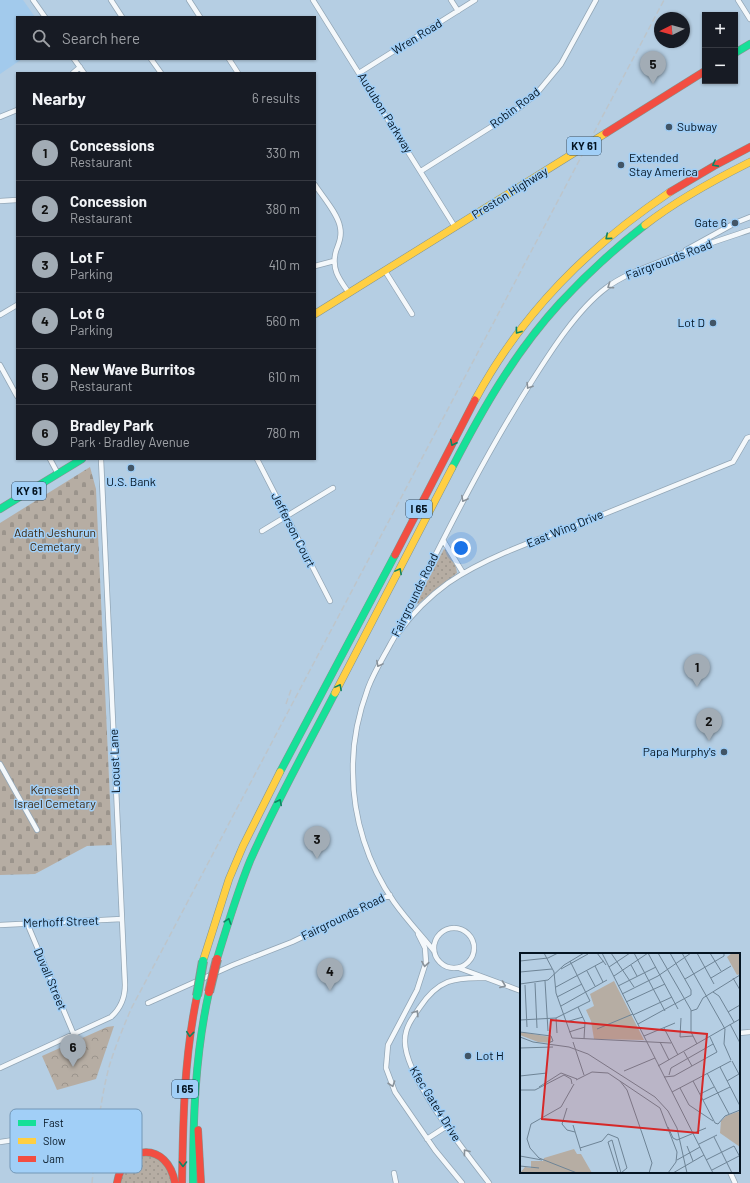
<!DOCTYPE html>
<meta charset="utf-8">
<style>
body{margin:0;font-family:Barlow,sans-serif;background:#20242c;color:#f1f3f6}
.controls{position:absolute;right:12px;top:12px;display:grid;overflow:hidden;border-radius:0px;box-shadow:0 1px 3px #0004}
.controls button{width:36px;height:36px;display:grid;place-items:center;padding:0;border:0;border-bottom:1px solid #363941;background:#171b24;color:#f1f3f6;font:20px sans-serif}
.compass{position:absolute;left:654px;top:12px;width:36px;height:36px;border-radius:50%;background:#171b24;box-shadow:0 1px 3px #0004;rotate:265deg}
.you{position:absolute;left:461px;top:548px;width:14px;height:14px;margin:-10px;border:3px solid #fff;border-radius:50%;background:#1a73e8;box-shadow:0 0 0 6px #1a73e833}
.badge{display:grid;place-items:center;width:26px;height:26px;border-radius:50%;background:#a2acb5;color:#111;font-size:13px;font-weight:700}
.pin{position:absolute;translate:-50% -33px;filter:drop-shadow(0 1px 2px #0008)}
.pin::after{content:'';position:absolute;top:21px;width:14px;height:12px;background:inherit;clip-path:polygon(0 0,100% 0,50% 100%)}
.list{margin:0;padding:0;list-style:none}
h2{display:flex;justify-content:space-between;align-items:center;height:52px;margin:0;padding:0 16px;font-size:17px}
h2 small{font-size:13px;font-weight:400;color:#9ea1a6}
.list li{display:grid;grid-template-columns:26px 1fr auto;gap:12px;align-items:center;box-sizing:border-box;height:56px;padding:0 16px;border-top:1px solid #363941}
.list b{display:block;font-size:15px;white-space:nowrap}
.list p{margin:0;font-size:13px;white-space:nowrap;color:#9ea1a6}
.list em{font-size:13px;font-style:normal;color:#9ea1a6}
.icon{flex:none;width:22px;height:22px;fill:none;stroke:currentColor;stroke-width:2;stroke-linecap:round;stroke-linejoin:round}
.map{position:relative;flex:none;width:750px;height:1183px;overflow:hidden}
.search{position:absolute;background:#171b24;box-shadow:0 1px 3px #0004;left:16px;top:16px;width:300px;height:44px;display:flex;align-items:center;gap:10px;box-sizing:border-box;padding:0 14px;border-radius:0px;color:#9ea1a6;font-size:15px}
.panel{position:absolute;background:#171b24;box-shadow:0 1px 3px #0004;left:16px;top:72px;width:300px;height:388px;border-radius:0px}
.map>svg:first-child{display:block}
.built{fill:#a2caec}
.grass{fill:url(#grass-dots)}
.forest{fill:url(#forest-crowns)}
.cemetery{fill:url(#cemetery-stones)}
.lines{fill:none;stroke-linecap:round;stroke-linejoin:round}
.street-casing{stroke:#92a6b6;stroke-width:6}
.fast-casing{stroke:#84958f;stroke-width:8}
.slow-casing{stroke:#84958f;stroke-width:8}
.jam-casing{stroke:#84958f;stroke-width:8}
.street{stroke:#f4f8fb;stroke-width:4.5}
.fast{stroke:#16e098;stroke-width:7}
.slow{stroke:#ffcf43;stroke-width:7}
.jam{stroke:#f24e42;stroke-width:7}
.rail{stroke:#bdc5cb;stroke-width:1.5;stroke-dasharray:6 3;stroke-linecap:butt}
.fast-bridge-casing{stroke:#84958f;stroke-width:10;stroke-linecap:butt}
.jam-bridge-casing{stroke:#84958f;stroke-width:10;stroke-linecap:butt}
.fast-bridge{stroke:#16e098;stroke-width:8}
.jam-bridge{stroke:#f24e42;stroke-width:8}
.oneway{stroke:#0e8463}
.oneway2{stroke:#889199}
.poi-dot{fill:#425566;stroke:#a1cff7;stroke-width:1.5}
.labels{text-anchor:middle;stroke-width:3;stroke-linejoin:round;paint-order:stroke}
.shield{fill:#a1cff7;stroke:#334c62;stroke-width:1}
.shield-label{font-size:11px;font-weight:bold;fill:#041422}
.street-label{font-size:12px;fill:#041422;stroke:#a1cff7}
.poi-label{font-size:12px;fill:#041422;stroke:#a1cff7;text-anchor:start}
.park-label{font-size:12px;fill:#3d260d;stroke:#a1cff7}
.inset-road{fill:none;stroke:#6e8496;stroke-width:1}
.view{fill:#d62828;fill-opacity:0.15;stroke:#d62828;stroke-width:2}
.inset-edge{fill:none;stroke:#041422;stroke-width:2}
.key{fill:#a1cff7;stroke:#7297b7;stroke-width:1}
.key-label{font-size:11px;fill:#041422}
</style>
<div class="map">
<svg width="750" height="1183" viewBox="0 0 750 1183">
<defs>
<pattern id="grass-dots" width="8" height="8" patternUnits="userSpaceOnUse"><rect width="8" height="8" fill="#b6ada3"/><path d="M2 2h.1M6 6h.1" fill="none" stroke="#9b948c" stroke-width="1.8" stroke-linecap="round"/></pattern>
<pattern id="forest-crowns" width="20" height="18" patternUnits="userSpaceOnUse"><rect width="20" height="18" fill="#b6ada3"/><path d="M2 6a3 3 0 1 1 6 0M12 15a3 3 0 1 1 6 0" fill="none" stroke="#9b948c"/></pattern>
<pattern id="cemetery-stones" width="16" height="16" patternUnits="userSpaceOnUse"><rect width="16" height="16" fill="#b6ada3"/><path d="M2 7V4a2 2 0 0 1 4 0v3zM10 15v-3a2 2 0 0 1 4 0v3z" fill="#9b948c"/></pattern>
</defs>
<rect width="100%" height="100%" fill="#b5cee3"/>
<path class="built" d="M 0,0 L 23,0 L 35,17 L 17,17 L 17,59 L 22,59 L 0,74 Z"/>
<path class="grass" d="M 444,549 L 446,550 L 456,567 L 457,573 L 418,604 L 416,603 Z
M 150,1155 C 165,1162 170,1166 171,1183 L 120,1183 C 124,1162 129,1159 150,1155 Z"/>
<path class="forest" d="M 114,1026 L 96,1079 L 57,1090 L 42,1056 L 107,1027 Z"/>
<path class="cemetery" d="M 90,467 L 96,489 L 112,845 L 87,846 L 35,874 L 0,875 L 0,523 Z"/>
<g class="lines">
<defs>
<path id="street" d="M 33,0 L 45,17
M 111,0 L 122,17
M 189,0 L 200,17
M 313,0 L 455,227
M 451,0 L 458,11
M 738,0 L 750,19
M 74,59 L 84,73
M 151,59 L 161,73
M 229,59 L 238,73
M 73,73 L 80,67
M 359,73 L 475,0
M 0,117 L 17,110
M 421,171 L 502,120 L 523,105 L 537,93 L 561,64 L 596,0
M 315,185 C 323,197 338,214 340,227 C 342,236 339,243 336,251 C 331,269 339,279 349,293
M 0,201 L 17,200
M 686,250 L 735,223 L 750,217
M 315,266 L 334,261
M 385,271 L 412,314
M 0,315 L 17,305
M 0,365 L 17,396
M 50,459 L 58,474
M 257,459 L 330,601
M 262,531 L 333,488
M 443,540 L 463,573
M 399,632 C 412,614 430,596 448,583 C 489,555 545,537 592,519 C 639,500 686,481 733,462 L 747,438 L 750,437
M 0,764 L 37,830
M 27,923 L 74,1035
M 0,925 L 122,919
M434 948a20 20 0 1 1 40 0a20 20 0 1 1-40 0Z
M 418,934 L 425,948 L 426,962 L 417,990 L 388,1045 L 386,1068 L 395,1092 L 435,1150 L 462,1183
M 434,951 C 421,935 406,919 394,902 C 368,865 353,818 353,773 C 352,743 358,715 368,688 C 374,672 383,658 391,643 C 399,630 405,616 412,602 C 449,527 487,452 532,381 C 551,351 577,310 606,288 C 622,276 641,269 659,262 C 689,250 720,240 750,230
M 459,968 L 521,991
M 485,978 C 454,977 438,980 420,1007 C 413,1017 405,1027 405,1040 C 403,1075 467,1154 489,1183
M 148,1003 L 233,965 L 292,942 L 390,895
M 739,1033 L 750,1032
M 0,1068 L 111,1017 C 121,1008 125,998 125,985 L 101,459
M 427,1139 L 447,1126
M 0,1142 L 88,1129
M 730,1172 L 735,1183
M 394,1173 L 396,1183"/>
<path id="fast" d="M 735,53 L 750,44
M 452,468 C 482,410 515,352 560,303 C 586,275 614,249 645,225
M 0,509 L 82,459
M 280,772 L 395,555
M 217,959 C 227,926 237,893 250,861 C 275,804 306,749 335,693
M 193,1183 C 193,1119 195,1055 209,992"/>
<path id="slow" d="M 645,225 C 677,200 714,180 750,162
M 315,314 L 606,133
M 475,400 C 522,313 588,247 670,192
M 335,693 L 452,468
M 203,961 L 229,879 L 243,846 L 280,772"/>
<path id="jam" d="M 606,133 L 705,71
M 670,192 L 714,166 L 750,147
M 395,555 L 475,400
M 198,1130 L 201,1183
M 117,1183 C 124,1142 168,1142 175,1183
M 182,1183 C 183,1120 184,1058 197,996"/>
</defs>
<use href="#street" class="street-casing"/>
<use href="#fast" class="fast-casing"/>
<use href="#slow" class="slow-casing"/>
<use href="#jam" class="jam-casing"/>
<use href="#street" class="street"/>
<use href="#fast" class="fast"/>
<use href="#slow" class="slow"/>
<use href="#jam" class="jam"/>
<path class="rail" d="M 286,704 L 292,687
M 92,1183 C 96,1144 99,1105 109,1067 C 115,1047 123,1028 131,1009 L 664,0"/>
<defs>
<path id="fast-bridge" d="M 197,996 L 203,961"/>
<path id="jam-bridge" d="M 209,992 L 217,959"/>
</defs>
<use href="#fast-bridge" class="fast-bridge-casing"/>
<use href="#jam-bridge" class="jam-bridge-casing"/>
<use href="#fast-bridge" class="fast-bridge"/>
<use href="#jam-bridge" class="jam-bridge"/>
</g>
<defs><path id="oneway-chevron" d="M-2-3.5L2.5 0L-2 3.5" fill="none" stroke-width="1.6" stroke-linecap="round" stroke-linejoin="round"/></defs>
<g class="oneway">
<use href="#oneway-chevron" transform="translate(715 164) rotate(152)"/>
<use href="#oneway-chevron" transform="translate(608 237) rotate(140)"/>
<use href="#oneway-chevron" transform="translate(518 331) rotate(126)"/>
<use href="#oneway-chevron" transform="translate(453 443) rotate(117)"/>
<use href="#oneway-chevron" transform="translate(399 571) rotate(-62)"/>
<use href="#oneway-chevron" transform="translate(339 687) rotate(-62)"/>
<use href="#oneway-chevron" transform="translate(279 802) rotate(-63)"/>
<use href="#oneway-chevron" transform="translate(228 921) rotate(-72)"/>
<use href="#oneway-chevron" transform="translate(190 1034) rotate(96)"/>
<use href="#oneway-chevron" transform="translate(183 1164) rotate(90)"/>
</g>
<g class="oneway2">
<use href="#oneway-chevron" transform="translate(610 286) rotate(146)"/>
<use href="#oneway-chevron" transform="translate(529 386) rotate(122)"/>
<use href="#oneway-chevron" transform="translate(464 499) rotate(118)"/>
<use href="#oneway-chevron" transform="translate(379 664) rotate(118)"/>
<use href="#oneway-chevron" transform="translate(425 964) rotate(99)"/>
<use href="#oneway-chevron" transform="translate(503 985) rotate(21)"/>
<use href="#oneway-chevron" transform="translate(416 1013) rotate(-57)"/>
<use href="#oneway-chevron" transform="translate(392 1084) rotate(71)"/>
<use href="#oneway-chevron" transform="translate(466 1152) rotate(-127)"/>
</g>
<g class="poi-dot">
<circle cx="669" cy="127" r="4"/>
<circle cx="621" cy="165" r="4"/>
<circle cx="735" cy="223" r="4"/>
<circle cx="713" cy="323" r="4"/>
<circle cx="131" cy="468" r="4"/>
<circle cx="724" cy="752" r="4"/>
<circle cx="468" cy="1056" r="4"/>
</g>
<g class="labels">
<g class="shield">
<rect x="567" y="137" width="34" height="18" rx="3"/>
<rect x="12" y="482" width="34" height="18" rx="3"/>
<rect x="406" y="500" width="26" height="18" rx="3"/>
<rect x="172" y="1080" width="26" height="18" rx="3"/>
</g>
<g class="shield-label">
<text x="584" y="150">KY 61</text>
<text x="29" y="495">KY 61</text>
<text x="419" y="513">I 65</text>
<text x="185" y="1093">I 65</text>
</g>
<g class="street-label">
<text transform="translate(417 37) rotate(-32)" y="4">Wren Road</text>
<text transform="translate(515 108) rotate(-37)" y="4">Robin Road</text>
<text transform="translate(385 113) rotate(58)" y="4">Audubon Parkway</text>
<text transform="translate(510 193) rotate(-32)" y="4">Preston Highway</text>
<text transform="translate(669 260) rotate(-21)" y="4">Fairgrounds Road</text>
<text transform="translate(565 529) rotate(-22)" y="4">East Wing Drive</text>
<text transform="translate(293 530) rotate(63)" y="4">Jefferson Court</text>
<text transform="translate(415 595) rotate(-64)" y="4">Fairgrounds Road</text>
<text transform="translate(115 761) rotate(-92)" y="4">Locust Lane</text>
<text transform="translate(343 917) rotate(-26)" y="4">Fairgrounds Road</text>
<text transform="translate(61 922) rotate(-2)" y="4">Merhoff Street</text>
<text transform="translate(50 979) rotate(67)" y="4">Duvall Street</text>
<text transform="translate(435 1104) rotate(58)" y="4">Kfec Gate4 Drive</text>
</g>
<g class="poi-label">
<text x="677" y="131">Subway</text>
<text x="629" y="162">Extended<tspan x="629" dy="14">Stay America</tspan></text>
<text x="727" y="227" text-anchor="end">Gate 6</text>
<text x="705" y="327" text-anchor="end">Lot D</text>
<text x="131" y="486" text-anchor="middle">U.S. Bank</text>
<text x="716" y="756" text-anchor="end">Papa Murphy's</text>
<text x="476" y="1060">Lot H</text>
</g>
<g class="park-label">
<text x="55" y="537">Adath Jeshurun<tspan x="55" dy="14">Cemetary</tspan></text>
<text x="55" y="794">Keneseth<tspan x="55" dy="14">Israel Cemetary</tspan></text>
</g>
</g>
<g transform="translate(520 953)">
<rect width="220" height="220" fill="#b5cee3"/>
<path d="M 0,79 L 31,84 L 31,90 L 18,89 L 0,82 ZM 220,158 L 220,194 L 200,180 L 201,168 L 206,163 Z" fill="#b6ada3"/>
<path d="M 212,0 L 220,0 L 220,21 L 217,22 L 207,4 ZM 54,196 L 57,201 L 61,201 L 72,220 L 0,220 L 5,214 L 11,215 L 11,208 L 23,208 L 24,205 Z" fill="#b6ada3"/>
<path d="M 94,28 L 124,87 L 74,86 L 71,68 L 66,57 L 74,53 L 70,41 Z" fill="#b6ada3"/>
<path class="inset-road" d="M 24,0 L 34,19 L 36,40 L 52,85 L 151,90M 77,0 L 86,12M 82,0 L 193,220M 91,0 L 114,34M 114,0 L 145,58M 128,0 L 158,56M 138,0 L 171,57 L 171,79 L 177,91M 162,0 L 205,76 L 204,91 L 211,107M 177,0 L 194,31M 190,0 L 201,18M 0,8 L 28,5 L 38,0M 111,12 L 117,23M 75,13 L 83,29M 89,14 L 110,0M 41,16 L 68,1M 67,18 L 75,33M 0,19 L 32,16M 94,23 L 128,0M 191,25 L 211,13M 213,25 L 220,37M 165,26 L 204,3 L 204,0M 25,28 L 28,78M 15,30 L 17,75M 0,31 L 28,27 L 44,12 L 64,0M 5,32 L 7,74M 98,33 L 136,14M 36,34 L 84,8M 193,39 L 199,43 L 214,69M 102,41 L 138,23 L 171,0M 37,44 L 62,31M 106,49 L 145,31M 41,53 L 87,27M 58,54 L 65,69 L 64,86M 171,58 L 177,56 L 183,45 L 220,22M 208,59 L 220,52M 113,62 L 152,44M 36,65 L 37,80M 161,65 L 160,84 L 173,83M 0,67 L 36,65 L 70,48 L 50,8M 46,69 L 63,64M 118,71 L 171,42 L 171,37 L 150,0M 210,71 L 220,90M 144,75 L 158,102M 77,76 L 113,61M 0,79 L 31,83 L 33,88 L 28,90M 49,79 L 65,74M 124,83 L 155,70M 0,84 L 13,89 L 49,94 L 68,101 L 135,144 L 148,158 L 157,175 L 167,220M 53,89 L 64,122M 140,89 L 149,107M 0,95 L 33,94M 164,99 L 172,113M 212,108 L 220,123M 138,113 L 220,66M 200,114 L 220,153M 104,118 L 135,105M 187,120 L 209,161M 149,122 L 151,115 L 193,91M 0,123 L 27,120M 144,124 L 154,123 L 197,99 L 190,84M 56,127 L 72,119 L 88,120 L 140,155 L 157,199 L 156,209 L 148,220M 100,128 L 107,137 L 123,183 L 132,210 L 129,220M 173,128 L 195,170 L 198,171 L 205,163 L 220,157M 207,128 L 219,121M 54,131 L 41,154 L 11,171 L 7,186 L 10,195 L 19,205 L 57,220M 19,134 L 41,120 L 57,126M 160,135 L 169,152 L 193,168M 0,137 L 15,137 L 44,122 L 51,126 L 52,131M 152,139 L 211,108M 180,141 L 194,134M 183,147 L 210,134M 47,155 L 42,171 L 47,177 L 55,179M 53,172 L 61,198M 148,174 L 153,185 L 157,187M 194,184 L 212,220M 157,187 L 186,175M 179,191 L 197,182M 167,193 L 173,208M 60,195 L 82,188 L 88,181 L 98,185 L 107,215 L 101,220 L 92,187 L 88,189 L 98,220M 0,203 L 22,207M 157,207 L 180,194M 186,207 L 214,193 L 220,204M 0,213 L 19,215M 192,217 L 219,203M 108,220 L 121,220M 153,220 L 184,202"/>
<path class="view" d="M 31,67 L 187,81 L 178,180 L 22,166 Z"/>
<rect width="220" height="220" class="inset-edge"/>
</g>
<rect x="10" y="1109" width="132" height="64" rx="6" class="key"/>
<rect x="18" y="1120" width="18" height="6" fill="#16e098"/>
<rect x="18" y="1138" width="18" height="6" fill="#ffcf43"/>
<rect x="18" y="1156" width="18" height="6" fill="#f24e42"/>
<g class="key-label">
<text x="43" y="1127">Fast</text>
<text x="43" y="1145">Slow</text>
<text x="43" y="1163">Jam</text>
</g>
</svg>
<div class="controls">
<button>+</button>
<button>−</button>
</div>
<svg class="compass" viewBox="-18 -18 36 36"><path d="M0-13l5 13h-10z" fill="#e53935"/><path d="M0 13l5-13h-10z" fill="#9ea1a6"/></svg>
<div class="you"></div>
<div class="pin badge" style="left:697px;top:687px">1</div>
<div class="pin badge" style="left:709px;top:741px">2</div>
<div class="pin badge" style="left:317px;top:859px">3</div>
<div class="pin badge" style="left:330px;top:991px">4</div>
<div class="pin badge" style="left:653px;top:84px">5</div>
<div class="pin badge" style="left:73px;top:1067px">6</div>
<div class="search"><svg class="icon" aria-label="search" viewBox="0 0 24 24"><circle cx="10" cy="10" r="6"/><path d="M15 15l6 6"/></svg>Search here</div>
<section class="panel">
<h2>Nearby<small>6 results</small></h2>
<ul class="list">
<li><span class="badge">1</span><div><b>Concessions</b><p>Restaurant</p></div><em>330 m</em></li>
<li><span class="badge">2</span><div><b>Concession</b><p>Restaurant</p></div><em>380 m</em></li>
<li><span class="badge">3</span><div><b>Lot F</b><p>Parking</p></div><em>410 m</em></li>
<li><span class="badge">4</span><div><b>Lot G</b><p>Parking</p></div><em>560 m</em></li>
<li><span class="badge">5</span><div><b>New Wave Burritos</b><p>Restaurant</p></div><em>610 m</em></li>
<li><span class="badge">6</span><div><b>Bradley Park</b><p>Park · Bradley Avenue</p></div><em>780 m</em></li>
</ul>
</section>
</div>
